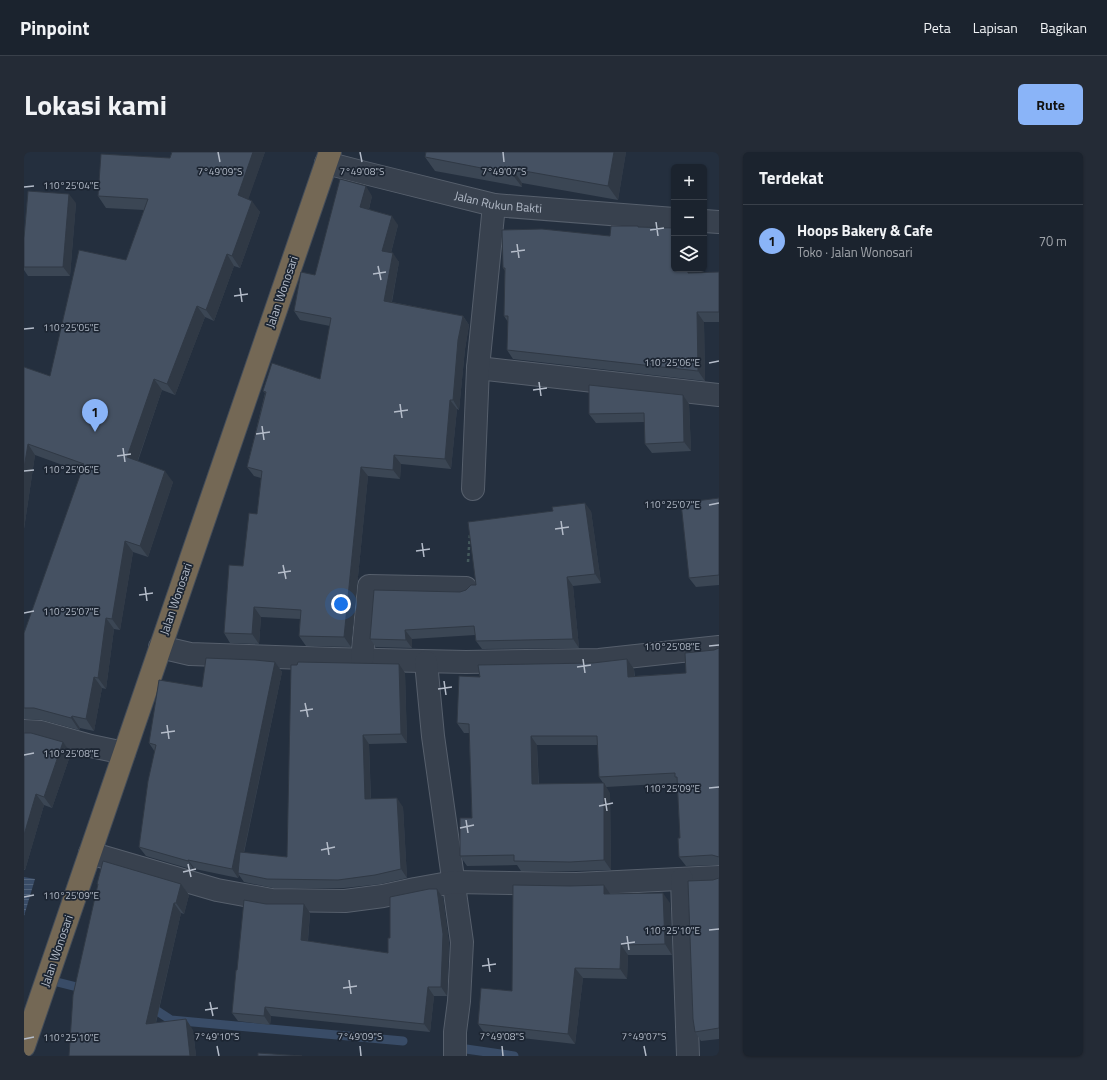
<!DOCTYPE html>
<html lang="id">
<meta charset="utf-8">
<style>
body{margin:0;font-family:"Titillium Web",sans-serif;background:#242b36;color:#f1f3f6}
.controls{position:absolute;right:12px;top:12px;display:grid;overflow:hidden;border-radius:6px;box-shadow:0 1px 3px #0004}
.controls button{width:36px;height:36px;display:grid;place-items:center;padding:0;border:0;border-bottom:1px solid #39404a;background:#1b232e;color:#f1f3f6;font:20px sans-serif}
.you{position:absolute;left:317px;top:452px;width:14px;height:14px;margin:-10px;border:3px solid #fff;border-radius:50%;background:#1a73e8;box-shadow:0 0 0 6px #1a73e833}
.badge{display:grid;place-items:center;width:26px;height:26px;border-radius:50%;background:#8ab4f8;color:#111;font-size:13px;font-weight:700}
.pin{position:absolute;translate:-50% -33px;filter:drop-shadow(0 1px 2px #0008)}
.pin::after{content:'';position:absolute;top:21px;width:14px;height:12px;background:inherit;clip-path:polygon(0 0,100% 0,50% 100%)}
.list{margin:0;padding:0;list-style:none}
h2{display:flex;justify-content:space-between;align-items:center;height:52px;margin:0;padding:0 16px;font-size:17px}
h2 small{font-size:13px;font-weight:400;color:#a0a4aa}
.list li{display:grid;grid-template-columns:26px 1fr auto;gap:12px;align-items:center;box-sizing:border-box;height:72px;padding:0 16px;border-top:1px solid #39404a}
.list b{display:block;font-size:15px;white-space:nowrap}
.list p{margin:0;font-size:13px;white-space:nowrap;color:#a0a4aa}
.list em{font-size:13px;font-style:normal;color:#a0a4aa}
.icon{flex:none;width:22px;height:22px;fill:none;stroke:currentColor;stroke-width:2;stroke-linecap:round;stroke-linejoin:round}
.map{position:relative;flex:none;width:695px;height:904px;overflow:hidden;border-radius:6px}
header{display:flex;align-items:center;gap:24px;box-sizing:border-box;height:56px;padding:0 20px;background:#1b232e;border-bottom:1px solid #39404a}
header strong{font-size:19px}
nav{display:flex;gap:22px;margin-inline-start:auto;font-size:14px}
.intro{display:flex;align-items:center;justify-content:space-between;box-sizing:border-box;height:96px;padding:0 24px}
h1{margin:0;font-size:28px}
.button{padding:10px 18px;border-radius:6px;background:#8ab4f8;color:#111;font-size:14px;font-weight:700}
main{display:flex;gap:24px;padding:0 24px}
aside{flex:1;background:#1b232e;border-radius:6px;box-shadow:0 1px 3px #0004}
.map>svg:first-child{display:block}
.water{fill:url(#water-rules)}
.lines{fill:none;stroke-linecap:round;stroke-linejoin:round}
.stream{stroke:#394c67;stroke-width:9}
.minor-casing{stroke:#565f6c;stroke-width:24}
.highway-casing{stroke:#434c59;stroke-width:24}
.path{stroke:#44595c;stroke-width:2.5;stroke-dasharray:3 3;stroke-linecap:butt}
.minor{stroke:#38414e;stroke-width:22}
.highway{stroke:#746855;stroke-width:22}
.wall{fill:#3b4654}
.shaded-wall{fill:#303945}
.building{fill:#455162;stroke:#303945}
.ticks{fill:none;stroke:#b4bcc9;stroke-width:1.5}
.labels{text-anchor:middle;stroke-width:3.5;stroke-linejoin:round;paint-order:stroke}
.street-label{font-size:12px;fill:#b4bcc9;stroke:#1d2633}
.ticks-label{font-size:10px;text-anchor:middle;fill:#b4bcc9;stroke:#1d2633;stroke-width:3.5;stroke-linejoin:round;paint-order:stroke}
</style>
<header>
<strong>Pinpoint</strong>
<nav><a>Peta</a><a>Lapisan</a><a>Bagikan</a></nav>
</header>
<div class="intro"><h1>Lokasi kami</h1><a class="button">Rute</a></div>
<main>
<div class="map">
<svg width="695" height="904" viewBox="0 0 695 904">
<defs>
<pattern id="water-rules" width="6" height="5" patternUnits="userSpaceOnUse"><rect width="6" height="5" fill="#394c67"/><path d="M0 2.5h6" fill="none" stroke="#53647b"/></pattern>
</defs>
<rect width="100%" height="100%" fill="#242f3e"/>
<path class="water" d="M 0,725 L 11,727 L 0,764 Z"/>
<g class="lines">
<path class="stream" d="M 33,830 L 61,837
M 124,853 L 147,868 L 379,889
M 442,897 L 490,904"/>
<defs>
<g id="minor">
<path id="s1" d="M 302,11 L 341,21 L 470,53 L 650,67"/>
<path d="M 680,69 L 695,70"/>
<path d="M 454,216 L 695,243"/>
<path d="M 449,337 L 454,216 L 470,53"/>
<path d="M 136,495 L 166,502 L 310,507 L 442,510 L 575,508 L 695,495"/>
<path d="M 338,508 L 345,434 L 442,436"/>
<path d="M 402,510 L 409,584 L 438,790 L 435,849 L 431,880 L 431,904"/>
<path d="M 0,579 L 17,580 L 67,594 L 100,601"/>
<path d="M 66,701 L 193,738 L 248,748 L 321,749 L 359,744 L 391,737 L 430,730 L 553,732 L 695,725"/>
<path d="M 658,727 L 664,904"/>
</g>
<path id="highway" d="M 0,894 L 306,0"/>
</defs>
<use href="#minor" class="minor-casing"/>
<use href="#highway" class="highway-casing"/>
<path class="path" d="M 444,410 L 446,381"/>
<use href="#minor" class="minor"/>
<use href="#highway" class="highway"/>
</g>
<path class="wall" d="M 148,0 L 241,0 L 224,47 L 236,60 L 216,116 L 210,114 L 190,169 L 181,165 L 151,243 L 138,238 L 114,309 L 149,330 L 124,405 L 109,400 L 96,478 L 90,477 L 82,537 L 78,536 L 70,579 L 56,576 L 55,578 L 18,568 L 0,567 L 0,481 L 58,320 L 11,303 L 0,377 L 0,215 L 26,224 L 102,108 L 120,58 L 82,56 L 74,44 L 146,6 Z
M 402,0 L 602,0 L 594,48 L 498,31 L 498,35 L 411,19 L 401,5 Z
M 348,44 L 345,57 L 374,73 L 367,101 L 375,110 L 368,150 L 439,164 L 445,173 L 441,197 L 435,258 L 433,257 L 427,317 L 377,312 L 376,327 L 344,324 L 327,495 L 282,494 L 275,484 L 276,467 L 237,465 L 235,492 L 206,491 L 200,481 L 233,362 L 237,326 L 230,324 L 223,315 L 241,241 L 239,239 L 296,227 L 306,174 L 276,168 L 270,159 L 291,123 Z
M 52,51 L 46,124 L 4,124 L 0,118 L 0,86 Z
M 614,74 L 615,75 L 671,117 L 670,121 L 695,120 L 695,170 L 680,170 L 681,229 L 489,207 L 483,198 L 484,170 L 480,164 L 481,119 L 479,116 L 586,84 Z
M 659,243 L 665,252 L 667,299 L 628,301 L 621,292 L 621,270 L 572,271 L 565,262 Z
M 695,346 L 695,433 L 672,435 L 665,426 Z
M 567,359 L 577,431 L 549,434 L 555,496 L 458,497 L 452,489 L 451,483 L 388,487 L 388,496 L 352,495 L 346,487 L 436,440 L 442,438 L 452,433 Z
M 695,496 L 695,713 L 662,714 L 655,705 L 656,686 L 653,631 L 582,635 L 575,625 L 574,593 L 513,593 L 515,632 L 586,641 L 587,718 L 553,719 L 497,719 L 493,713 L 443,714 L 436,704 L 448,666 L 445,581 L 440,581 L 433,571 L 569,511 L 603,507 L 610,517 L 611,524 L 662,521 L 690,498 Z
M 251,510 L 258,520 L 220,701 L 263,705 L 273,513 L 381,521 L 383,591 L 345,592 L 347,647 L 379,655 L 383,726 L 357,732 L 320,736 L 249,736 L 220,730 L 215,723 L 214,726 L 171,717 L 170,718 L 122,704 L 115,695 L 131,600 L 125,591 L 178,535 Z
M 0,581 L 39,590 L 47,601 L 28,656 L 20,653 L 1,718 L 0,718 Z
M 695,726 L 695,887 L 677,889 L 671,880 L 689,728 Z
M 73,732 L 157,732 L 165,743 L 160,762 L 157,761 L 132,871 L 169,878 L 172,904 L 45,904 L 74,733 Z
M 413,737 L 419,746 L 425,791 L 423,844 L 410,844 L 406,880 L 247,864 L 246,873 L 214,869 L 208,861 L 213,818 L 286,761 L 284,789 L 364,801 L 366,786 Z
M 586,742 L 646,751 L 648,803 L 604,803 L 603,827 L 559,826 L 551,892 L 461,882 L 454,872 L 488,839 Z"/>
<path class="shaded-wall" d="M 229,0 L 241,0 L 222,54 L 214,43 Z
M 590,0 L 602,0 L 594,48 L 584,34 Z
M 489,17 L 498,31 L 498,35 L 488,22 Z
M 342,34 L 348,44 L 343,64 L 336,55 Z
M 45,42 L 52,51 L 46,124 L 39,115 Z
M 228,49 L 236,60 L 216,116 L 208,104 Z
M 368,64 L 374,73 L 365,108 L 358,99 Z
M 369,101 L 375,110 L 366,158 L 360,149 Z
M 203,102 L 210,114 L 190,169 L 182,158 Z
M 664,117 L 671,117 L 670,131 L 664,121 Z
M 173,154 L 181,165 L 151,243 L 143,232 Z
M 673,160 L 680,170 L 681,229 L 674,219 Z
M 439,164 L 445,173 L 441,197 L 435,258 L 429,248 L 434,188 Z
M 130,227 L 138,238 L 111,316 L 103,305 Z
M 659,243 L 665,252 L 667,299 L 660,290 Z
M 426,248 L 433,257 L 427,317 L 421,307 Z
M 4,292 L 11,303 L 0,377 L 0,316 Z
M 370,303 L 377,312 L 376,327 L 369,318 Z
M 337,315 L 344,324 L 327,495 L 320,485 Z
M 141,319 L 149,330 L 124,405 L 116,394 Z
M 561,351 L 567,359 L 577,431 L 571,422 Z
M 101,389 L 109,400 L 96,478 L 88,467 Z
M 543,425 L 549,434 L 555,496 L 549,487 Z
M 230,455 L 237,465 L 235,492 L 228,482 Z
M 82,466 L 90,477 L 82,537 L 74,526 Z
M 381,478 L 388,487 L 388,496 L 382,488 Z
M 603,507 L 610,517 L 611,534 L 604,525 Z
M 251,510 L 258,520 L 215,722 L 214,721 L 215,723 L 214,726 L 208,717 Z
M 375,512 L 381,521 L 383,591 L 377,582 Z
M 70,525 L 78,536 L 70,579 L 62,567 Z
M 48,564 L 56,576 L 55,578 L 47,566 Z
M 339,583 L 345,592 L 347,656 L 341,647 Z
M 507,584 L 513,593 L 515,642 L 508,632 Z
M 39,590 L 47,601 L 28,656 L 20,645 Z
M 580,631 L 586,641 L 587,718 L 580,708 Z
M 12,642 L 20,653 L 1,718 L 0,717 L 0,683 Z
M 373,646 L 379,655 L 383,726 L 377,717 Z
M 164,708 L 171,717 L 170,718 L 164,709 Z
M 157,732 L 165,743 L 160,762 L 152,751 Z
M 580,733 L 587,743 L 580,742 Z
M 413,737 L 419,746 L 425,791 L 423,844 L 417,835 Z
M 639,741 L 646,751 L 648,803 L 641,792 Z
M 150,751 L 157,761 L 129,882 L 122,872 Z
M 280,752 L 286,761 L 283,797 L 277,788 Z
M 597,793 L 604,803 L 603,827 L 596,817 Z
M 551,816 L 559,826 L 551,892 L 544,882 Z
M 404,835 L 410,844 L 406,880 L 400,872 Z
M 241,855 L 247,864 L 246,873 L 240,864 Z
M 162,867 L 169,878 L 172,904 L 166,904 Z"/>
<path class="building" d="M 148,0 L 229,0 L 214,43 L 228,49 L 208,104 L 203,102 L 182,158 L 173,154 L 143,232 L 130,227 L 103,305 L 141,319 L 116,394 L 101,389 L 88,467 L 82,466 L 74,526 L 70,525 L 62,567 L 48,564 L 47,566 L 10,556 L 0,556 L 0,481 L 60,312 L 4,292 L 0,316 L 0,215 L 26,224 L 55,98 L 102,108 L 124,47 L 74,44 L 77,2 L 146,6 Z
M 402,0 L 590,0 L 584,34 L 489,17 L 488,22 L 401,5 Z
M 316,27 L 342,34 L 336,55 L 368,64 L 358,99 L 369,101 L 360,149 L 439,164 L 434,188 L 429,248 L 426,248 L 421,307 L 370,303 L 369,318 L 337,315 L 320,485 L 275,484 L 277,458 L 230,455 L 228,482 L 200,481 L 205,413 L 219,414 L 225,361 L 233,362 L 238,319 L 223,315 L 242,240 L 239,239 L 248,211 L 296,227 L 307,166 L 270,159 L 277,120 L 291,123 Z
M 4,39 L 45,42 L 39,115 L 0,115 L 0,86 Z
M 587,74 L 614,74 L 614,75 L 650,76 L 650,117 L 664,117 L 664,121 L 695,120 L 695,160 L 673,160 L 674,219 L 483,198 L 484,164 L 480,164 L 481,116 L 479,116 L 478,78 L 518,77 L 586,84 Z
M 565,233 L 659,243 L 660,290 L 621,292 L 620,261 L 565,262 Z
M 695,346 L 695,423 L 665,426 L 657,351 Z
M 561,351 L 571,422 L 543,425 L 549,487 L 452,489 L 450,474 L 381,478 L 382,488 L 346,487 L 350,438 L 436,440 L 442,438 L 447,433 L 452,433 L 444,370 L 529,359 L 528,355 Z
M 695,496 L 695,705 L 688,703 L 655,705 L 654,686 L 656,686 L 653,625 L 651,625 L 651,621 L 575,625 L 573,584 L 507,584 L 508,632 L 580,631 L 580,708 L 546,710 L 490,709 L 490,703 L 436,704 L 436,666 L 448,666 L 445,572 L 433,571 L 435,524 L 456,525 L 454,513 L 569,511 L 603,507 L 604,525 L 662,521 L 661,501 L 690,498 Z
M 182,506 L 231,508 L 251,510 L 208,717 L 164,708 L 164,709 L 115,695 L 124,629 L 132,593 L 125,591 L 135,528 L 178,535 Z
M 274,510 L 375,512 L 377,582 L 339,583 L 341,647 L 373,646 L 377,717 L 351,723 L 314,728 L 243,727 L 214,721 L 216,700 L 263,705 L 267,513 L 273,513 Z
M 0,581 L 7,581 L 39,590 L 20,645 L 12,642 L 0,683 Z
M 79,709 L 157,732 L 152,751 L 150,751 L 122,872 L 162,867 L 166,904 L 45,904 L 49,843 L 74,732 L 73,732 Z
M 695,726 L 695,876 L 671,880 L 669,867 L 664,729 L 689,728 Z
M 489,733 L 546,734 L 580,733 L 580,742 L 639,741 L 641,792 L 597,793 L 596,817 L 551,816 L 544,882 L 454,872 L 457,836 L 488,839 Z
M 405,737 L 413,737 L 419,782 L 417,835 L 404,835 L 400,872 L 241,855 L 240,864 L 208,861 L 212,818 L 213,818 L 220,748 L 242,752 L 280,752 L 277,788 L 364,801 L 364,786 L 366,786 L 366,745 Z
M 234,901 L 278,904 L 234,904 Z"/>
<path class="ticks" d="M 194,0 L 196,10M 336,0 L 338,10M 479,0 L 480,10M 0,35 L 10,34M 632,70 L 634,84M 626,78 L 640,76M 493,92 L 495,106M 487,100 L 501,98M 354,114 L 357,128M 349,122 L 362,120M 216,136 L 218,150M 210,144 L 224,142M 0,177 L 10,176M 685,211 L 695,209M 515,230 L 517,244M 509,238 L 523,236M 376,252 L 378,266M 370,260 L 384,258M 238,274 L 240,288M 232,282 L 246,280M 99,296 L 101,310M 93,304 L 107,302M 0,319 L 10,318M 685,353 L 695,351M 537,369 L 539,383M 531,377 L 545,375M 398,391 L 400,405M 392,399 L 406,397M 259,413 L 262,427M 254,421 L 267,419M 121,435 L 123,449M 115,443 L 129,441M 0,461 L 10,459M 685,494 L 695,493M 559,507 L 561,521M 553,515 L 567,513M 420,529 L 422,543M 414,537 L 428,535M 281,551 L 284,565M 276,559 L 289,557M 143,573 L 145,587M 137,581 L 151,579M 0,603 L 10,601M 685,636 L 695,635M 581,646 L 583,659M 575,654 L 589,651M 442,668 L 444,681M 436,676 L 450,673M 303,690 L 305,703M 297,698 L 311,695M 164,712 L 167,725M 159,720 L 172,717M 0,745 L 10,743M 685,778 L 695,777M 603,784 L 605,798M 597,792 L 611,790M 464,806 L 466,820M 458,814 L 472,812M 325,828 L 327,842M 319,836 L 333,834M 186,850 L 189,864M 181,858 L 194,856M 0,887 L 10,885M 193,894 L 195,904M 336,894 L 337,904M 478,894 L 479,904M 620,894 L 622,904"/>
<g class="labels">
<g class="street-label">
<text dy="4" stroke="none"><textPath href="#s1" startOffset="177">Jalan Rukun Bakti</textPath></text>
<text transform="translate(258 140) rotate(-71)" y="4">Jalan Wonosari</text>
<text transform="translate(152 447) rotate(-71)" y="4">Jalan Wonosari</text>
<text transform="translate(33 799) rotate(-71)" y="4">Jalan Wonosari</text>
</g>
</g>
<g class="ticks-label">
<text x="196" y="23">7°49'09"S</text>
<text x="338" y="23">7°49'08"S</text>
<text x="480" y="23">7°49'07"S</text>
<text x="47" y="37">110°25'04"E</text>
<text x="47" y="179">110°25'05"E</text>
<text x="648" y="214">110°25'06"E</text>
<text x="47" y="321">110°25'06"E</text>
<text x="648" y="356">110°25'07"E</text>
<text x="47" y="463">110°25'07"E</text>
<text x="648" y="498">110°25'08"E</text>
<text x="47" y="605">110°25'08"E</text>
<text x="648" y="640">110°25'09"E</text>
<text x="47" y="747">110°25'09"E</text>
<text x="648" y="782">110°25'10"E</text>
<text x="193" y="888">7°49'10"S</text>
<text x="336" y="888">7°49'09"S</text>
<text x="478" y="888">7°49'08"S</text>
<text x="620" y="888">7°49'07"S</text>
<text x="47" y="889">110°25'10"E</text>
</g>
</svg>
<div class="controls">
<button>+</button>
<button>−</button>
<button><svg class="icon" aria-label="layers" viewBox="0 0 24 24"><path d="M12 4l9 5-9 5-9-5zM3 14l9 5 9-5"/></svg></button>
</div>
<div class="you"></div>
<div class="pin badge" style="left:71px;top:280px">1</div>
</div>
<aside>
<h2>Terdekat<small></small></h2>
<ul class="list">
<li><span class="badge">1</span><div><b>Hoops Bakery &amp; Cafe</b><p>Toko · Jalan Wonosari</p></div><em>70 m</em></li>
</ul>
</aside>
</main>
